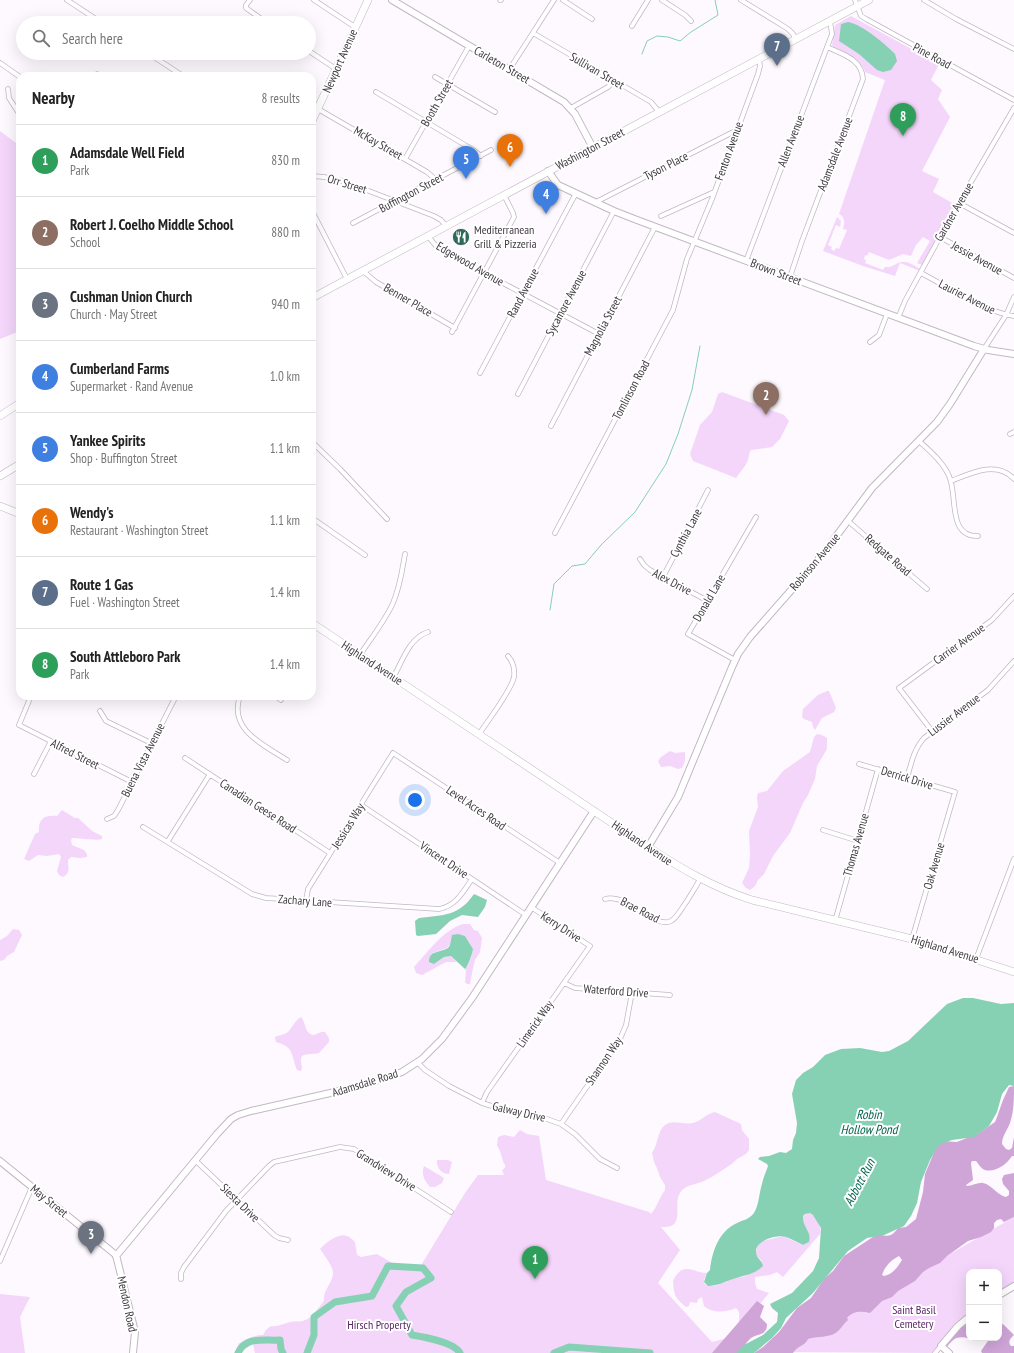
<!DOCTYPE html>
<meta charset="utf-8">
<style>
body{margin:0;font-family:"PT Sans Narrow",sans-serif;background:#f6f6f6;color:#222}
.controls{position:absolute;right:12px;bottom:12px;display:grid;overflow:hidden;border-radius:8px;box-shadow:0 4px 16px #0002}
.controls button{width:36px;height:36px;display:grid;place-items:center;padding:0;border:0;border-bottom:1px solid #e0e0e0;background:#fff;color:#222;font:20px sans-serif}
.you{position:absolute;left:415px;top:800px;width:14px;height:14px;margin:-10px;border:3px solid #fff;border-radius:50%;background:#1a73e8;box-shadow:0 0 0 6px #1a73e833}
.badge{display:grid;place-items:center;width:26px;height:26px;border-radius:50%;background:#d93025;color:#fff;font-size:13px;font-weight:700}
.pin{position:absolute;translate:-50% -33px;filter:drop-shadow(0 1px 2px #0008)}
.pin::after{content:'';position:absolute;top:21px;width:14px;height:12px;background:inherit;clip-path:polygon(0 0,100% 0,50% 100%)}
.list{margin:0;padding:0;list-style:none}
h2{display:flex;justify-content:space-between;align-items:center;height:52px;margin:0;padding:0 16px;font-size:17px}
h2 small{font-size:13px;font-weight:400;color:#767676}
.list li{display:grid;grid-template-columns:26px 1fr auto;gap:12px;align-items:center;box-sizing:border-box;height:72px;padding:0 16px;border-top:1px solid #e0e0e0}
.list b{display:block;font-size:15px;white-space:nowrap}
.list p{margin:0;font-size:13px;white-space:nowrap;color:#767676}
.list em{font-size:13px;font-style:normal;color:#767676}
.icon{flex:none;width:22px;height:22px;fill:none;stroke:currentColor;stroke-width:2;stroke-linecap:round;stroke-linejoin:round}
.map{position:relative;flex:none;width:1014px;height:1353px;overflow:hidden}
.search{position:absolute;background:#fff;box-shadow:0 4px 16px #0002;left:16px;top:16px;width:300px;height:44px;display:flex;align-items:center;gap:10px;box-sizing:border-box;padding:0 14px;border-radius:22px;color:#767676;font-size:15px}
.panel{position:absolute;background:#fff;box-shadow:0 4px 16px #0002;left:16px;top:72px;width:300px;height:628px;border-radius:12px}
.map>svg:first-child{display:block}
.green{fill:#f3d6fa}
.forest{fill:#cfa5d8;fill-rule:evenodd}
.water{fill:#86d0b4}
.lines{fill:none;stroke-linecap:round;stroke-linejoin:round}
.stream{stroke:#86d0b4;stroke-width:1}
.river{stroke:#86d0b4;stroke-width:7}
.street-casing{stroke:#c2b7c4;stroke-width:5.5}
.secondary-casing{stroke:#c2b7c4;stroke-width:8}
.primary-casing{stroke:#c2b7c4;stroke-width:8}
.street{stroke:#fff;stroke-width:4}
.secondary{stroke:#fff;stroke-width:6}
.primary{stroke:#fff;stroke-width:7}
.labels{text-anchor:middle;stroke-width:4;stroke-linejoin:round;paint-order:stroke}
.street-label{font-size:12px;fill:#3f3a40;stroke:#fff}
.poi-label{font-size:12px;fill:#3f3a40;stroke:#fff;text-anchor:start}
.park-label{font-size:12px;fill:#592765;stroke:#fff}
.water-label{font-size:13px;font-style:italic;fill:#00654c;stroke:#fff}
</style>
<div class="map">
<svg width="1014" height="1353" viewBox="0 0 1014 1353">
<rect width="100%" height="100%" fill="#fdf9fe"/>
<path class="green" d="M 851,16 L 939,64 L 931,80 L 942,90 L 938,99 L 950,117 L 922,171 L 939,179 L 933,192 L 954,204 L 923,264 L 922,265 L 917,263 L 930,241 L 923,237 L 916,245 L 911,256 L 903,254 L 889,260 L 869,252 L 867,256 L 865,255 L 864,259 L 866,260 L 865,263 L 883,270 L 885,267 C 894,268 896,262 903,262 C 909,261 916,267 921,269 L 920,271 L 900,263 L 895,276 L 863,266 L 823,251 L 837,217 L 841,221 L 840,227 L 836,225 L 828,245 L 832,247 L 831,249 L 834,251 L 836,248 L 839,249 L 847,230 L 843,229 C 845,222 845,217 839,214 L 885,80 L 865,72 L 861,64 L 855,58 L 835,49 L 832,45 L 835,25 Z
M 0,131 L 20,146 L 20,331 L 0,339 Z
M 722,392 L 784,415 L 789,421 L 780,439 L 772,447 L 751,450 C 749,453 749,456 748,460 C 746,466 740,472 736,478 L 693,461 L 690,454 L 700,425 L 712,412 L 718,394 Z
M 827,691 L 829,691 L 836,708 L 834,712 L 822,718 L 815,730 L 813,727 L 812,722 L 804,719 L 802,717 L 803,709 L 818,695 Z
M 817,734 L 822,735 L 827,738 L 827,749 L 817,766 L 815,779 L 808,795 L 803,803 L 790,833 L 773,856 L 764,874 L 758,880 L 755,886 L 750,890 L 746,888 L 742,883 L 749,868 L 750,855 L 749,831 L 758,807 L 757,797 L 758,793 L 767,791 L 783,771 L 810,752 L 814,737 Z
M 670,751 L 675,753 L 685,752 L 685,761 L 682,768 L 678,769 L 670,766 L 661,767 L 658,761 L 661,757 Z
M 62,810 L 75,818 L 78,818 L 92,831 L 102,836 L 102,839 C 98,841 78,838 72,838 L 71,840 L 72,845 L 84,850 L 87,854 L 87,857 L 80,858 L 71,857 L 68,860 C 68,867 71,873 63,877 L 59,875 L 57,871 L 61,857 L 59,854 L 47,856 L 38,855 L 29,861 L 24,859 L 35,834 L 39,832 C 38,818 45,815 57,816 Z
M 463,924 L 470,924 L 474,930 L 478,931 L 482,938 L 480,952 L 475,960 L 473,968 L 470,984 L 467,984 L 465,982 L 466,971 L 465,969 C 468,966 473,953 473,949 L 465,936 L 450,944 L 447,948 L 433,953 L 434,964 L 444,957 L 451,956 L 457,962 L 446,962 L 422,975 L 416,973 L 414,967 C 428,952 443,930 463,924 Z
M 13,929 L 19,930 L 22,935 L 14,952 L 7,956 L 4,960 L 0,961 L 0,940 L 7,936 Z
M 301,1017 C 307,1024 304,1034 314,1035 L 321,1032 L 325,1032 L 329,1038 L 329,1042 L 319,1053 C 306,1056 298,1050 302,1068 L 301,1071 L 297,1070 C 291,1054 294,1047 276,1042 L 275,1037 C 280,1035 284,1035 288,1032 C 293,1027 295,1020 301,1017 Z
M 715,1112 L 741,1124 L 742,1130 L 749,1139 L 749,1150 L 746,1154 L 737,1159 L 733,1163 C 724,1169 714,1176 704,1181 C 696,1185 685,1184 680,1193 C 672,1204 687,1229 661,1227 L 680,1250 L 658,1283 L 712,1342 L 732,1337 L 718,1353 L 255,1353 L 253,1344 L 260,1341 L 252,1344 L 247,1348 L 238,1350 L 238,1344 C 247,1339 253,1335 263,1335 L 266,1330 L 271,1326 C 278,1327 282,1324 290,1322 C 294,1321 298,1322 303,1321 C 313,1318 318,1308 324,1301 C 322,1289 337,1280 332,1268 C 329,1261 324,1255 320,1249 C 325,1243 339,1232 347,1236 C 350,1237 353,1240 355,1242 L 357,1255 L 361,1257 L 377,1254 L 394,1264 L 404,1265 L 414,1265 L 420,1267 L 465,1193 L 478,1175 L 504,1175 L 502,1170 L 505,1168 L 505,1165 C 501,1159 502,1152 497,1146 L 498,1137 L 504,1135 L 514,1137 L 520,1130 L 527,1134 L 539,1136 L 546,1180 L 649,1212 L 651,1214 C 657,1207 659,1198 665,1190 L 665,1185 L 660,1177 L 657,1168 L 654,1162 L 652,1153 C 658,1145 657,1131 665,1125 C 673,1119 683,1125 693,1123 C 701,1121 706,1114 715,1112 Z
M 437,1160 L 448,1160 L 452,1162 L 449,1174 C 441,1174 436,1167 437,1160 Z
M 424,1166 L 444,1178 L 442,1183 L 435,1187 L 430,1187 C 424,1180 421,1174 424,1166 Z
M 808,1213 L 810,1213 C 817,1217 822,1226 820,1234 L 783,1277 L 777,1272 L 770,1275 L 755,1277 L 755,1283 L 757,1289 L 769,1293 L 741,1327 C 736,1321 743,1314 736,1308 C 726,1312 713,1314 704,1306 L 702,1297 L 698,1299 L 697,1303 L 690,1302 L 689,1306 L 686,1307 C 675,1298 674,1295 673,1281 C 683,1260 693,1273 707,1273 L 704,1280 L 704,1283 L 706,1285 L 714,1286 L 735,1278 L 746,1276 L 762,1261 L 756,1255 L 756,1252 L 758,1245 L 763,1241 L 783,1236 L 803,1245 L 809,1242 C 809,1238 809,1232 807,1229 C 804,1224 802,1223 803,1216 Z
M 1014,1217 L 1014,1284 L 999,1294 L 999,1272 L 969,1272 L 969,1314 L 956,1322 L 932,1353 L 781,1352 Z
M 0,1294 L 30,1297 L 20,1317 L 25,1353 L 0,1353 Z"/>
<path class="forest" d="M 1014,1086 C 1014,1099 1014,1111 1010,1123 C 1007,1131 1002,1136 1002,1144 L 1006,1149 L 1009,1150 L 1012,1148 L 1014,1137 L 1014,1156 L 1012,1156 C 1007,1164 995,1173 985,1170 C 980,1168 979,1164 976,1161 L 972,1161 L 971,1163 L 973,1180 L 966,1185 L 967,1186 C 971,1186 980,1182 983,1183 C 992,1185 997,1195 1006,1197 L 1009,1195 L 1009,1191 L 1003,1184 L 1002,1179 L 1004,1175 L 1014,1173 L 1014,1217 L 1004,1222 L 1001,1219 L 997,1220 L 994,1223 L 994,1228 L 991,1232 L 981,1237 L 968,1241 L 947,1256 L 940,1263 L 929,1268 L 923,1272 L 915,1281 L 898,1291 L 892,1297 L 882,1301 L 870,1313 C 861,1311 853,1311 847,1318 L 848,1320 C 844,1323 841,1329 837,1332 C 829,1338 817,1336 808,1339 C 805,1346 797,1346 793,1353 L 754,1353 L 763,1347 L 779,1332 L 797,1308 L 811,1298 L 824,1279 L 833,1271 L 844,1256 L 876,1235 C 888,1234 889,1240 898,1228 L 906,1227 L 916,1219 L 923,1192 L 925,1174 L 938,1143 L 941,1141 L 957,1142 L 979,1133 L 995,1122 L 997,1117 L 1003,1100 L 1009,1087 ZM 899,1256 L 902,1260 C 897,1268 893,1274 884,1276 L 882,1275 C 885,1266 891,1260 899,1256 Z
M 757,1301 L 764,1306 L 760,1317 L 767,1324 C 767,1336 758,1333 751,1338 C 746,1342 743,1349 738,1353 L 712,1353 Z
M 969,1317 L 969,1338 C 956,1336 954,1338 946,1348 L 943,1344 Z
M 1003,1324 L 1014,1335 C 1011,1338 1007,1341 1011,1346 L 1014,1346 L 1014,1353 L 982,1353 L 981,1351 L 990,1338 L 999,1338 L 999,1325 Z"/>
<path class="water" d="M 848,22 C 863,25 884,43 895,54 L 897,61 L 891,70 L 883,72 L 877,70 L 859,54 L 839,41 L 841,24 Z
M 474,894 L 487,900 L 485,907 L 478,917 L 462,915 L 450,921 L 436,934 L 418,936 L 416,935 L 415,921 L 419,918 C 444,915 459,916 474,894 Z
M 458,934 L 465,936 L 473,949 C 473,952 468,966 465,969 L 451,956 L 444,957 L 434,964 L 429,962 C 429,950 440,953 448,948 C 451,945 451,939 452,935 Z
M 963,998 L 973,998 L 1001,1004 L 1014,1003 L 1014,1086 L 1009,1085 L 1002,1094 L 997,1112 L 989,1126 L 974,1137 L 952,1140 L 939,1145 L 930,1160 L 921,1182 L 917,1203 L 911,1216 L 904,1226 L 884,1235 L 867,1238 L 848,1251 L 813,1293 L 786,1318 L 781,1328 L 772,1338 L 754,1353 L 736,1353 L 744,1345 L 763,1335 L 777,1322 L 778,1313 L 772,1308 L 770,1304 L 792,1293 L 813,1271 L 819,1258 L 821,1228 L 813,1215 L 810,1213 L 805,1214 L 803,1216 C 802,1227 812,1231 809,1242 L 803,1245 C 797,1242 792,1239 786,1237 C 777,1234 755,1241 756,1252 C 756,1258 762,1260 763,1266 C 754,1275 744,1275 733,1279 C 724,1282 717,1286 708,1286 L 704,1282 L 707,1273 L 710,1270 C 712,1252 718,1233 735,1224 C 742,1220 749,1220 754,1213 C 759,1205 759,1193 762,1184 C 763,1178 766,1172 768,1166 L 767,1164 L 758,1159 L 760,1157 L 769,1156 L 780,1152 L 786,1153 L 792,1149 L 793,1140 L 796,1133 L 797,1123 L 792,1094 L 796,1080 L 803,1073 L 813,1067 L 825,1055 L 841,1049 L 860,1048 L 882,1052 L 889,1051 L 908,1041 L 947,1004 Z"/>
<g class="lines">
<path class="stream" d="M 642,54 L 647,41 L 657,36 L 668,37 L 680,41 L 691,32 L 718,15 L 715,0
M 550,610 L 554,584 L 572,566 L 585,564 L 601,545 L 635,512 L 666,464 L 678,434 L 692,390 L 700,346"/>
<path class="river" d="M 238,1353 C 246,1336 263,1341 280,1340 L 281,1349 L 283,1353
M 307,1353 L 314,1335 L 314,1317 L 335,1302 L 372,1296 L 388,1266 L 423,1268 L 431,1278 L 406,1292 L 396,1306 L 412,1335 C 424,1337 454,1342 460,1353
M 554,1353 L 569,1347 L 650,1353"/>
<defs>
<path id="street" d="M 67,0 L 102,23
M 250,0 L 246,5 L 246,8 L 267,23
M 314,0 L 355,27
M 500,0 L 501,0
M 563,0 L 592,19
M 662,0 L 685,15 L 691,21
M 741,0 L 788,29 L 793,34 L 796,40
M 855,0 L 861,16 L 866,19 L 1014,100
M 924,0 L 956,19 L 1014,49
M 632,26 L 648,0
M 533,33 L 651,102 L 659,112
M 309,51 L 336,69
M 148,53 L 183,76
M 0,63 L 20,77
M 509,70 L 554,0
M 94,76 L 97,74 L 103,76
M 435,77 L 495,112
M 8,89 L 9,98 L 20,115
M 376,92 L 475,151 L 481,156
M 571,108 L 608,87 L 614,81
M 318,109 L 427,172 L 436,180
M 405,159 L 469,46
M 312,176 L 324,177 L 343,181 L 434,216 L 441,220 L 446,226
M 596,202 L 737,130
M 959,203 L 1014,233
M 312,211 L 347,279
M 661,216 L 714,192
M 353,223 L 491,150
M 428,236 L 436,246 L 484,273 L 599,334
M 940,237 L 1014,278
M 746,261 L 832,34 L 830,21
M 363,271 L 376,282 L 455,328
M 921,273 C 948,287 985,312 1014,316
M 790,277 L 802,241 L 863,79 C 862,59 842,54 827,47
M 898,318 L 905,301 L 953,213 L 1014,108
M 452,332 L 514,217 L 513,213 L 504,195
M 870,342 L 879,335 L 887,314
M 984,349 L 1006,315 L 1014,297
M 480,373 L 576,193
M 518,394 L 614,211
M 551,426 L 655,227
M 1010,434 L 1014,432
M 919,441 C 930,451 943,462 949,476 C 958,495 947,537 978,536
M 312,442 L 340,469 L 387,519
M 951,481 C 971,473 997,460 1014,479
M 312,518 L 365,555
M 848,521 L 927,589
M 555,533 L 673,310 L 687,259 L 712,199 L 758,74 L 760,66 L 759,59
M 640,559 L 644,565 L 650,570 L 708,601
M 663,577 L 708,490
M 360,655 C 371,638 385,621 393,603 C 400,587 402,571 405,554
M 735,660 L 688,634 L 756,517
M 393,678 C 402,662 409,638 428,632
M 31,696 L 19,725 L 132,782
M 240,696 C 228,730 264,745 287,760
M 275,696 L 281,700
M 100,711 L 106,721 L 151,743
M 932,731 L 899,688 L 992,620 L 1014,596
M 479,734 C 488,721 511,691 514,677 C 515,669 513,662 508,656
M 185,758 L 330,853
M 859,764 L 955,792 L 912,939
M 34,774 L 51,741
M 907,778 C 911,764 914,749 924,738 L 988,690 L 1014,661
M 361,805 L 526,915
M 107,819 L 114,816 L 118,810 L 176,696
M 143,827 L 252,894 L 266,898 L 439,909 C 456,906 463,892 472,879
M 823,830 L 858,841
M 168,841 L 210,774
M 605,899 C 627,892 656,930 671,921 C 678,917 682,907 687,901 C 691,894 696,887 700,879
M 306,901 L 308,889 L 393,753 L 560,863
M 835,921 L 878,769
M 976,959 L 1014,859
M 564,983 L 575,988 L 670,995
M 418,1063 L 425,1070 L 449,1086 L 482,1103 L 508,1111 L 544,1118 L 561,1124 L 575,1134 L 600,1159 L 617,1168
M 482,1103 L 487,1092 L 590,946 L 531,907
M 561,1124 L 620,1039 L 626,1025 L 632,992
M 195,1160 L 274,1235 L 279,1238 L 288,1240
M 0,1261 L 32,1187
M 181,1279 L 181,1273 L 184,1267 L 226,1211 L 269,1166 L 274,1162 L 283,1160 L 340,1147 L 354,1149 L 451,1212
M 935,1353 L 941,1346"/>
<path id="secondary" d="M 392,0 L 564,102 L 575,114 L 593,148
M 548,171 L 558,185 L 614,211 L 637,220 L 974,346 L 988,350 L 1014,354
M 648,847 L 678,797 L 732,667 L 738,654 L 750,637 L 823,554 L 872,488 L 937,422 L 950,404 L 984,349
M 0,1161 L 116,1255 L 135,1332 L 133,1353
M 116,1256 L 217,1134 L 231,1119 L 238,1115 L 251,1111 L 361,1086 L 402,1072 L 422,1059 L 442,1039 L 472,998 L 594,811
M 999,1295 L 1014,1286
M 949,1353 L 941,1346 L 958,1326 L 969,1317"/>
<path id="primary" d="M 312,121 L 368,0
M 312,298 L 869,0
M 0,416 L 20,403
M 0,476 L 20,464
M 0,506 L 20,514
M 312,623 L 648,847 C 682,869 712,887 752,900 L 912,939 L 1014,972"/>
</defs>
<use href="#street" class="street-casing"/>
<use href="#secondary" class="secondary-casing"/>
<use href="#primary" class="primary-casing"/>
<use href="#street" class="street"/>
<use href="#secondary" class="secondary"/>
<use href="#primary" class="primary"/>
</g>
<defs>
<symbol id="restaurant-disc" viewBox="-11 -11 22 22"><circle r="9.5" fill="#2e6a55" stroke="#fff"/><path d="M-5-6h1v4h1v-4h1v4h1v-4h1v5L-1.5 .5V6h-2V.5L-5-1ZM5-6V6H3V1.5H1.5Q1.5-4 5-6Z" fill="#fff"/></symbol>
</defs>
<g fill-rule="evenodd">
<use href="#restaurant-disc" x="451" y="227" width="20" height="20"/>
</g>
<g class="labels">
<g class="street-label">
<text transform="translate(932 56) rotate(28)" y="4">Pine Road</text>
<text transform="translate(340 61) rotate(-66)" y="4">Newport Avenue</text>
<text transform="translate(502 65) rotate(30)" y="4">Carleton Street</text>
<text transform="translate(597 71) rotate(30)" y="4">Sullivan Street</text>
<text transform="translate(437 103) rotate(-60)" y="4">Booth Street</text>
<text transform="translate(791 141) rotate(-69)" y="4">Allen Avenue</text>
<text transform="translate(378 143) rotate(30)" y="4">McKay Street</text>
<text transform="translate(590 149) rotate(-28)" y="4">Washington Street</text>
<text transform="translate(729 151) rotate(-70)" y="4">Fenton Avenue</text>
<text transform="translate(835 154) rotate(-69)" y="4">Adamsdale Avenue</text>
<text transform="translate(666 166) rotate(-27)" y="4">Tyson Place</text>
<text transform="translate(347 184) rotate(17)" y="4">Orr Street</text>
<text transform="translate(411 193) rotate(-28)" y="4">Buffington Street</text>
<text transform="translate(954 212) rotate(-60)" y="4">Gardner Avenue</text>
<text transform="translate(977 258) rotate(29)" y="4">Jessie Avenue</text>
<text transform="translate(470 264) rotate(30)" y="4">Edgewood Avenue</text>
<text transform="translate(776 272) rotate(21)" y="4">Brown Street</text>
<text transform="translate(523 293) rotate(-62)" y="4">Rand Avenue</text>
<text transform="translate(967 297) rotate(27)" y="4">Laurier Avenue</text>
<text transform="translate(408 300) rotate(30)" y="4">Benner Place</text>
<text transform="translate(566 303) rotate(-62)" y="4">Sycamore Avenue</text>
<text transform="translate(603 326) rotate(-62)" y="4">Magnolia Street</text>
<text transform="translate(631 390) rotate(-62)" y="4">Tomlinson Road</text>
<text transform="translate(686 533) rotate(-62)" y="4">Cynthia Lane</text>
<text transform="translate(888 555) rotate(41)" y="4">Redgate Road</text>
<text transform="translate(815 562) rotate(-50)" y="4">Robinson Avenue</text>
<text transform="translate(672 582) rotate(28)" y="4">Alex Drive</text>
<text transform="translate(709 598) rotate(-60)" y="4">Donald Lane</text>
<text transform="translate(959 644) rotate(-36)" y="4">Carrier Avenue</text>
<text transform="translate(372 663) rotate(33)" y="4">Highland Avenue</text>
<text transform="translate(954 715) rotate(-37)" y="4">Lussier Avenue</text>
<text transform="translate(75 754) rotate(27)" y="4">Alfred Street</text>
<text transform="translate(143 760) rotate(-63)" y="4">Buena Vista Avenue</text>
<text transform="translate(907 778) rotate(17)" y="4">Derrick Drive</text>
<text transform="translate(258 806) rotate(33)" y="4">Canadian Geese Road</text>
<text transform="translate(476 808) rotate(34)" y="4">Level Acres Road</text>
<text transform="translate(348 826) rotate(-58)" y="4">Jessicas Way</text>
<text transform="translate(642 843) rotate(34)" y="4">Highland Avenue</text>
<text transform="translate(856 845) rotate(-74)" y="4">Thomas Avenue</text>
<text transform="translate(444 860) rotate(34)" y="4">Vincent Drive</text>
<text transform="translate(934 866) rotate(-74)" y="4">Oak Avenue</text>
<text transform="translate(305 901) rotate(4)" y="4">Zachary Lane</text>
<text transform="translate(640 910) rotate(27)" y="4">Brae Road</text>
<text transform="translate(561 927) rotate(33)" y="4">Kerry Drive</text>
<text transform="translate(945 949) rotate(17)" y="4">Highland Avenue</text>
<text transform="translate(616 991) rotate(4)" y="4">Waterford Drive</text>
<text transform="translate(535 1024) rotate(-55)" y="4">Limerick Way</text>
<text transform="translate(604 1061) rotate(-56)" y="4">Shannon Way</text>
<text transform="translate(365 1083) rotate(-17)" y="4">Adamsdale Road</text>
<text transform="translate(519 1112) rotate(13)" y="4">Galway Drive</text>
<text transform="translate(386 1170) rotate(32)" y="4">Grandview Drive</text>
<text transform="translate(49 1201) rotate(39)" y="4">May Street</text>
<text transform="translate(240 1203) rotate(44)" y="4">Siesta Drive</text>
<text transform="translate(127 1304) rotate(78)" y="4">Mendon Road</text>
</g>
<g class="poi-label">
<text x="474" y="234">Mediterranean<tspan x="474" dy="14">Grill &amp; Pizzeria</tspan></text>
</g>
<g class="park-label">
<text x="914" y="1314">Saint Basil<tspan x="914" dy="14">Cemetery</tspan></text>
<text x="379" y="1329">Hirsch Property</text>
</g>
<g class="water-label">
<text x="869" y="1119">Robin<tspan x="869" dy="15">Hollow Pond</tspan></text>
<text transform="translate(859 1182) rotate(-62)" y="5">Abbott Run</text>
</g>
</g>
</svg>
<div class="controls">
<button>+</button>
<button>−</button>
</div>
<div class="you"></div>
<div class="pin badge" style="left:535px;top:1279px;background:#2e9e5b">1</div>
<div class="pin badge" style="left:766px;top:415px;background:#8d6e63">2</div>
<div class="pin badge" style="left:91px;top:1254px;background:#6b7280">3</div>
<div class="pin badge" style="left:546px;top:214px;background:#3f7fe0">4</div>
<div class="pin badge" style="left:466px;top:179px;background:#3f7fe0">5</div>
<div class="pin badge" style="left:510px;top:167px;background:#e8710a">6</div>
<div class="pin badge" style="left:777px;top:66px;background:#5c6f8a">7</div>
<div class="pin badge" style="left:903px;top:136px;background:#2e9e5b">8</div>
<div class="search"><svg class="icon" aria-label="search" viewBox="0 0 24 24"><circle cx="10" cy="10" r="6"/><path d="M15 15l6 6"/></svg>Search here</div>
<section class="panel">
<h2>Nearby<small>8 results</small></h2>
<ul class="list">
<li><span class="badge" style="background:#2e9e5b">1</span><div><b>Adamsdale Well Field</b><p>Park</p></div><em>830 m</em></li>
<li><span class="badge" style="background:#8d6e63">2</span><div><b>Robert J. Coelho Middle School</b><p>School</p></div><em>880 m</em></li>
<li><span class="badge" style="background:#6b7280">3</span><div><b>Cushman Union Church</b><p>Church · May Street</p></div><em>940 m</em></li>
<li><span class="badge" style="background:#3f7fe0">4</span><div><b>Cumberland Farms</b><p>Supermarket · Rand Avenue</p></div><em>1.0 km</em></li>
<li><span class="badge" style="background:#3f7fe0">5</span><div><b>Yankee Spirits</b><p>Shop · Buffington Street</p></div><em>1.1 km</em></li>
<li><span class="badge" style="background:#e8710a">6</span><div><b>Wendy's</b><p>Restaurant · Washington Street</p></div><em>1.1 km</em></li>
<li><span class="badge" style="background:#5c6f8a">7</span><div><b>Route 1 Gas</b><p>Fuel · Washington Street</p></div><em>1.4 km</em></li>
<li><span class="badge" style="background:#2e9e5b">8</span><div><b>South Attleboro Park</b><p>Park</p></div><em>1.4 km</em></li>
</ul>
</section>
</div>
